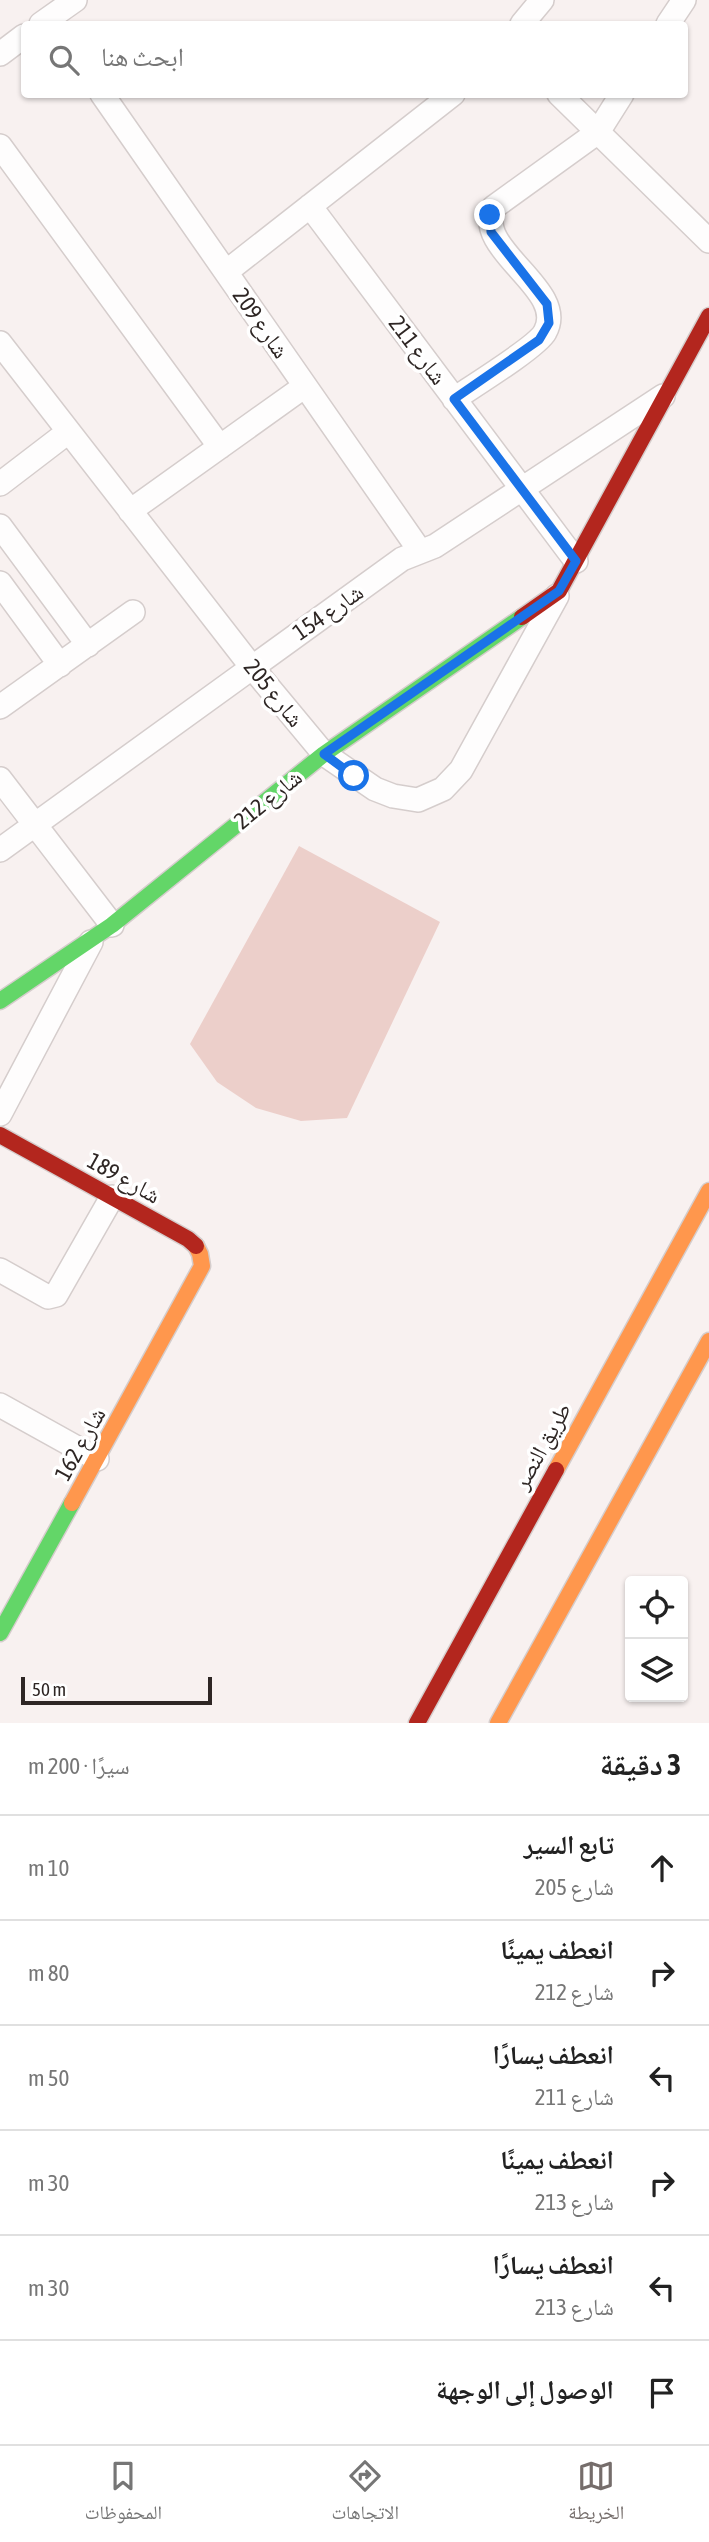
<!DOCTYPE html>
<html lang="ar">
<meta charset="utf-8">
<style>
body{margin:0;font-family:"Asap Condensed","Noto Naskh Arabic",sans-serif;background:#f2f2f2;color:#222;direction:rtl}
.controls{position:absolute;right:21px;bottom:21px;display:grid;overflow:hidden;border-radius:7px;box-shadow:0 2px 5px #0004}
.controls button{width:63px;height:63px;display:grid;place-items:center;padding:0;border:0;border-bottom:2px solid #e0e0e0;background:#fff;color:#222;font:35px sans-serif}
.scale{position:absolute;left:21px;bottom:18px;width:191px;box-sizing:border-box;padding-left:7px;border:4px solid #2e2624;border-top:0;font-size:19px;line-height:24px;white-space:nowrap;color:#2e2624;-webkit-text-stroke:5px #fff;paint-order:stroke}
.stop{position:absolute;width:21px;height:21px;margin:-16px;border:5px solid #1a73e8;border-radius:50%;background:#fff}
.stop.end{background:#1a73e8;border-color:#fff;box-shadow:0 2px 7px #0008}
.list{margin:0;padding:0;list-style:none}
h2{display:flex;justify-content:space-between;align-items:center;height:91px;margin:0;padding:0 28px;font-size:30px}
h2 small{font-size:23px;font-weight:400;color:#767676}
.list li{display:grid;grid-template-columns:46px 1fr auto;gap:21px;align-items:center;box-sizing:border-box;height:105px;padding:0 28px;border-top:2px solid #e0e0e0}
.list b{display:block;font-size:26px;white-space:nowrap}
.list p{margin:0;font-size:23px;white-space:nowrap;color:#767676}
.list em{font-size:23px;font-style:normal;color:#767676}
.icon{flex:none;width:38px;height:38px;fill:none;stroke:currentColor;stroke-width:2;stroke-linecap:round;stroke-linejoin:round}
.map{position:relative;flex:none;width:709px;height:1723px;overflow:hidden;direction:ltr}
.search{position:absolute;background:#fff;box-shadow:0 2px 5px #0004;left:21px;right:21px;top:21px;height:77px;display:flex;align-items:center;gap:18px;box-sizing:border-box;padding:0 24px;border-radius:7px;color:#767676;font-size:26px}
.sheet{height:721px;background:#fff}
nav{display:flex;justify-content:space-around;align-items:center;box-sizing:border-box;height:98px;border-top:2px solid #e0e0e0;background:#fff;font-size:19px;color:#767676}
nav a{display:grid;justify-items:center;gap:4px}
nav .on{color:#756d6b}
.map>svg:first-child{display:block}
.green{fill:#eccfca}
.lines{fill:none;stroke-linecap:round;stroke-linejoin:round}
.street-casing{stroke:#d5cdcc;stroke-width:26}
.fast-casing{stroke:#d5cdcc;stroke-width:19}
.slow-casing{stroke:#d5cdcc;stroke-width:19}
.jam-casing{stroke:#d5cdcc;stroke-width:19}
.street{stroke:#fefdfd;stroke-width:23}
.fast{stroke:#63d668;stroke-width:16}
.slow{stroke:#ff974d;stroke-width:16}
.jam{stroke:#b3261e;stroke-width:16}
.route{stroke:#1a73e8;stroke-width:9}
.labels{text-anchor:middle;stroke-width:7;stroke-linejoin:round;paint-order:stroke}
.street-label{font-size:23px;fill:#2e2624;stroke:#fff}
</style>
<div class="map">
<svg width="709" height="1723" viewBox="0 0 709 1723">
<rect width="100%" height="100%" fill="#f8f1f0"/>
<path class="green" d="M 299,846 L 440,922 L 347,1118 L 301,1121 L 256,1108 L 217,1082 L 190,1044 Z"/>
<g class="lines">
<defs>
<path id="street" d="M 41,24 L 75,0
M 522,24 L 542,0
M 668,24 L 684,0
M 0,54 L 24,36
M 102,94 L 420,551
M 559,94 L 709,241
M 0,146 L 220,447
M 310,206 L 576,561
M 226,272 L 453,94
M 0,343 L 251,666 L 324,754 L 375,789 L 393,796 L 418,800 L 443,789 L 461,770 L 557,596
M 454,399 C 472,387 538,346 545,332 C 569,289 472,250 494,207 L 598,132 L 622,94
M 0,484 L 68,432
M 130,511 L 305,386
M 0,526 L 88,645
M 0,583 L 60,665
M 0,707 L 133,612
M 0,779 L 112,925
M 0,850 L 402,559 L 435,546 L 663,396
M 0,1114 L 91,942
M 0,1270 L 48,1297 L 56,1295 L 112,1197
M 0,1405 L 97,1459"/>
<path id="fast" d="M 0,1001 L 112,925 L 324,754 L 522,617
M 0,1633 L 72,1503"/>
<path id="slow" d="M 556,1470 L 709,1191
M 72,1503 L 202,1266 L 200,1254 L 196,1246
M 498,1723 L 709,1341"/>
<path id="jam" d="M 522,617 L 559,591 L 709,316
M 0,1135 L 188,1239 L 196,1246
M 417,1723 L 556,1470"/>
</defs>
<use href="#street" class="street-casing"/>
<use href="#fast" class="fast-casing"/>
<use href="#slow" class="slow-casing"/>
<use href="#jam" class="jam-casing"/>
<use href="#street" class="street"/>
<use href="#fast" class="fast"/>
<use href="#slow" class="slow"/>
<use href="#jam" class="jam"/>
</g>
<g class="lines">
<path class="route" d="M 354,776 L 324,754 L 559,591 L 576,561 L 454,399 L 539,340 L 549,323 L 547,304 L 491,232 L 490,215"/>
</g>
<g class="labels">
<g class="street-label">
<text transform="translate(261 323) rotate(55)" y="8">شارع 209</text>
<text transform="translate(418 350) rotate(53)" y="8">شارع 211</text>
<text transform="translate(328 612) rotate(-35)" y="8">شارع 154</text>
<text transform="translate(274 693) rotate(51)" y="8">شارع 205</text>
<text transform="translate(268 799) rotate(-39)" y="8">شارع 212</text>
<text transform="translate(124 1178) rotate(29)" y="8">شارع 189</text>
<text transform="translate(80 1444) rotate(-61)" y="8">شارع 162</text>
<text transform="translate(542 1446) rotate(-61)" y="8">طريق النصر</text>
</g>
</g>
</svg>
<div class="controls">
<button><svg class="icon" aria-label="locate" viewBox="0 0 24 24"><circle cx="12" cy="12" r="6"/><path d="M12 2v4M12 18v4M2 12h4M18 12h4"/></svg></button>
<button><svg class="icon" aria-label="layers" viewBox="0 0 24 24"><path d="M12 4l9 5-9 5-9-5zM3 14l9 5 9-5"/></svg></button>
</div>
<div class="scale">50 m</div>
<div class="stop" style="left:354px;top:776px"></div>
<div class="stop end" style="left:490px;top:215px"></div>
<div class="search"><svg class="icon" aria-label="search" viewBox="0 0 24 24"><circle cx="10" cy="10" r="6"/><path d="M15 15l6 6"/></svg>ابحث هنا</div>
</div>
<section class="sheet">
<h2>3 دقيقة<small>سيرًا · 200 m</small></h2>
<ul class="list">
<li><svg class="icon" aria-label="ahead" viewBox="0 0 24 24"><path d="M12 20V5M6 11l6-6 6 6"/></svg><div><b>تابع السير</b><p>شارع 205</p></div><em>10 m</em></li>
<li><svg class="icon" aria-label="right" viewBox="0 0 24 24"><path d="M7 20v-9h11M14 6l5 5-5 5"/></svg><div><b>انعطف يمينًا</b><p>شارع 212</p></div><em>80 m</em></li>
<li><svg class="icon" aria-label="left" viewBox="0 0 24 24"><path d="M17 20v-9H6M10 6l-5 5 5 5"/></svg><div><b>انعطف يسارًا</b><p>شارع 211</p></div><em>50 m</em></li>
<li><svg class="icon" aria-label="right" viewBox="0 0 24 24"><path d="M7 20v-9h11M14 6l5 5-5 5"/></svg><div><b>انعطف يمينًا</b><p>شارع 213</p></div><em>30 m</em></li>
<li><svg class="icon" aria-label="left" viewBox="0 0 24 24"><path d="M17 20v-9H6M10 6l-5 5 5 5"/></svg><div><b>انعطف يسارًا</b><p>شارع 213</p></div><em>30 m</em></li>
<li><svg class="icon" aria-label="arrive" viewBox="0 0 24 24"><path d="M6 21V4h12l-3 4 3 4H6"/></svg><div><b>الوصول إلى الوجهة</b></div></li>
</ul>
</section>
<nav>
<a class="on"><svg class="icon" aria-label="map" viewBox="0 0 24 24"><path d="M3 6l6-2 6 2 6-2v14l-6 2-6-2-6 2zM9 4v14M15 6v14"/></svg>الخريطة</a>
<a><svg class="icon" aria-label="directions" viewBox="0 0 24 24"><path d="M12 3l9 9-9 9-9-9zM9 14v-3h6M13 9l2 2-2 2"/></svg>الاتجاهات</a>
<a><svg class="icon" aria-label="saved" viewBox="0 0 24 24"><path d="M7 4h10v16l-5-4-5 4z"/></svg>المحفوظات</a>
</nav>
